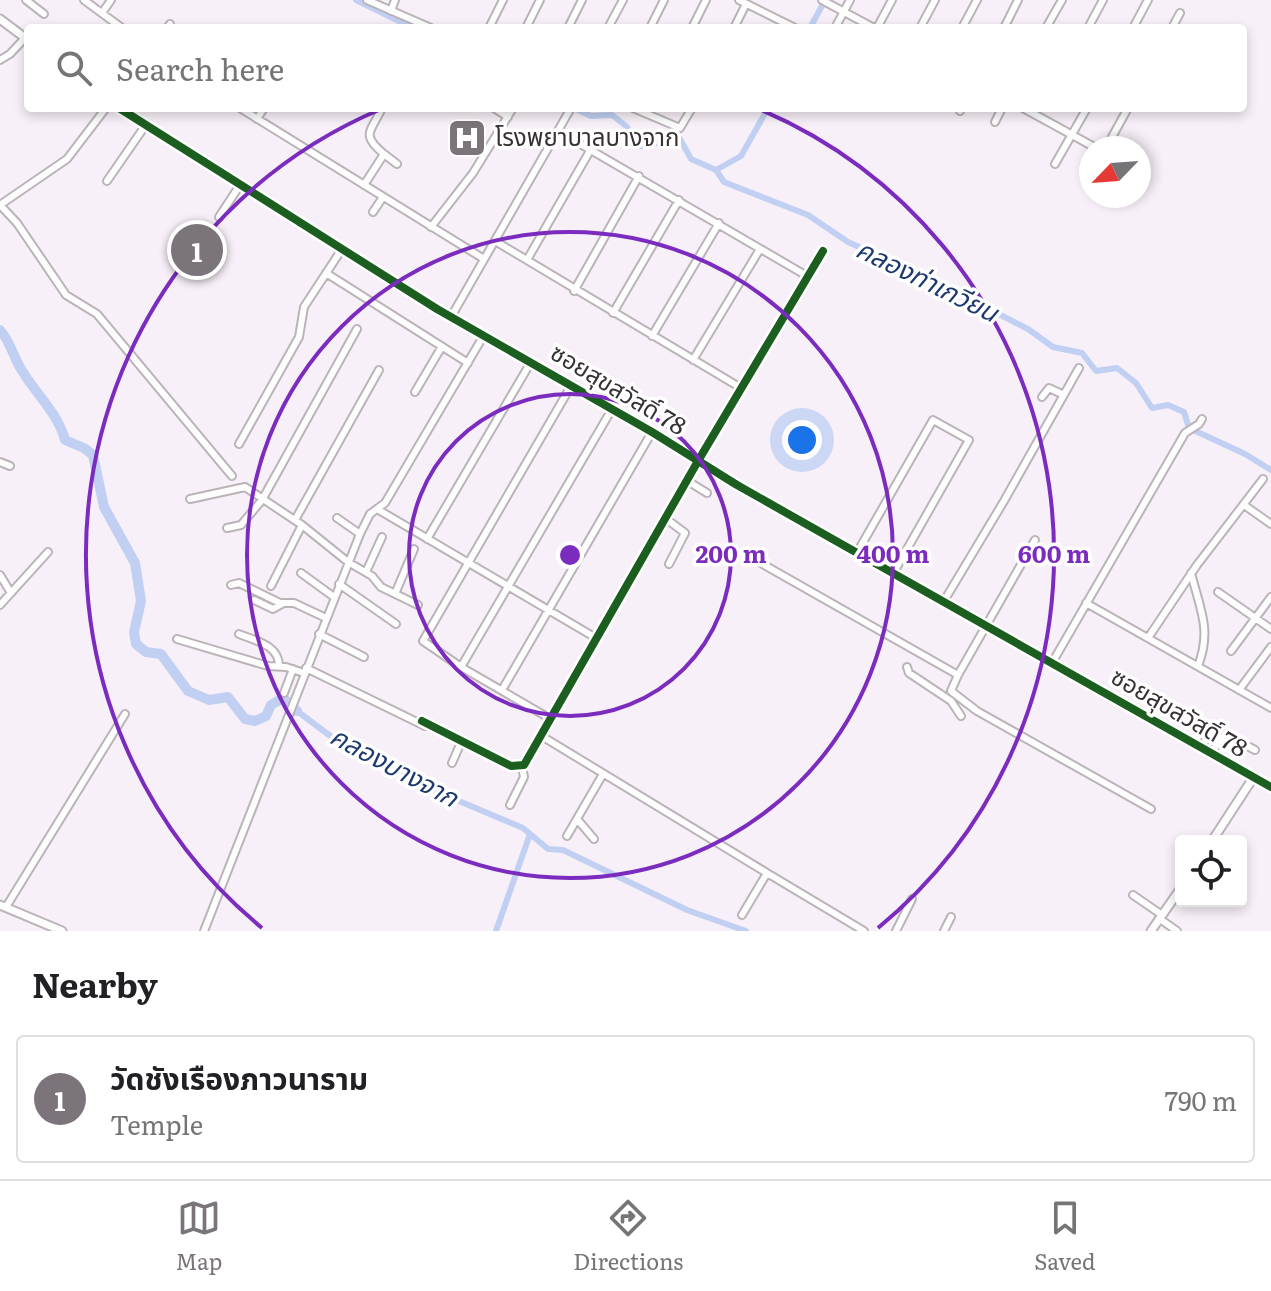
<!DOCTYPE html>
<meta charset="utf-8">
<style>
body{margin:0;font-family:Literata,"Noto Sans Thai",serif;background:#f2f2f2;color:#202124}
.controls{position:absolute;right:24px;bottom:24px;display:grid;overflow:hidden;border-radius:8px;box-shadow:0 4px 12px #0003}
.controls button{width:72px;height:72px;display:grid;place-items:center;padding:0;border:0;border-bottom:2px solid #e0e0e0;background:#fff;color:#202124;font:40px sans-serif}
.compass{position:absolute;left:1079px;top:136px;width:72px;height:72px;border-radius:50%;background:#fff;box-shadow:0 4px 12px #0003;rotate:245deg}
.you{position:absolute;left:802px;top:440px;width:28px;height:28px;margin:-20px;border:6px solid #fff;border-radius:50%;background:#1a73e8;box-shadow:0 0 0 12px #1a73e833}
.badge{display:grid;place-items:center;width:52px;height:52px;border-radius:50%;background:#7b747a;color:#fff;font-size:26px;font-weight:700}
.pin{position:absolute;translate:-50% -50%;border:4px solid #fff;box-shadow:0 2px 8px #0006}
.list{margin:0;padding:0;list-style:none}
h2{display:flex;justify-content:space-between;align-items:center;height:104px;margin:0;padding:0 32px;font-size:34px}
h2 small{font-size:26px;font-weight:400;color:#757577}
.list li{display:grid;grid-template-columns:52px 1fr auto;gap:24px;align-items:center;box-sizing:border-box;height:128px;margin:0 16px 16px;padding:0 16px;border:2px solid #e0e0e0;border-radius:8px}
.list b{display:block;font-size:30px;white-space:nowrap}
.list p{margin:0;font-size:26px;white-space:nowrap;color:#757577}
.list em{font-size:26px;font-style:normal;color:#757577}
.icon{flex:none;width:44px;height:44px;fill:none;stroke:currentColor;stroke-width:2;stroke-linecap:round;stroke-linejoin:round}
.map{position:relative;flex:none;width:1271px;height:931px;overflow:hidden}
.search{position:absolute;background:#fff;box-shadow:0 4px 12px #0003;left:24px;right:24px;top:24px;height:88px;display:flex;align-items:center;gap:20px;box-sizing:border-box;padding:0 28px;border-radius:8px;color:#757577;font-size:30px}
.sheet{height:248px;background:#fff}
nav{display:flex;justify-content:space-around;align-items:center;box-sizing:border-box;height:112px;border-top:2px solid #e0e0e0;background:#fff;font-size:22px;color:#757577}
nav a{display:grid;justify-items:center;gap:4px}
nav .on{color:#7b747a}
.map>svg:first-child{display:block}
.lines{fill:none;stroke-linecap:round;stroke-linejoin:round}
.canal{stroke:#c1d0f2;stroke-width:6}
.river{stroke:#c1d0f2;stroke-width:10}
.minor-casing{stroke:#bab4b9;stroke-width:10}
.tertiary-casing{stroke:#bab4b9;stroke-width:11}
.minor{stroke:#fefdfe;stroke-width:6}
.tertiary{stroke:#fefdfe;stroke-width:7}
.cycleway-casing{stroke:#fff;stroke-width:13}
.cycleway{stroke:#1b5e20;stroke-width:8}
.ring{fill:none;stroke:#7b2cbf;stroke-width:4}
.labels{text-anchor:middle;stroke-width:7;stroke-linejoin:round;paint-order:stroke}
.poi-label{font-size:24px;fill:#373136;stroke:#fff;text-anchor:start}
.street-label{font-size:24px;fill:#373136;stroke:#fff}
.water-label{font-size:26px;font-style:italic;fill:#1d3a70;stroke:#fff}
.centre{fill:#7b2cbf;stroke:#fff;stroke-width:4}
.ring-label{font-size:24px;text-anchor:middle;font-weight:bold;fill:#7b2cbf;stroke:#fff;stroke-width:7;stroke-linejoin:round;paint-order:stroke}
</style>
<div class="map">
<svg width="1271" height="931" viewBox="0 0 1271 931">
<rect width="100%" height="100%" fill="#f8f0f8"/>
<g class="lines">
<path class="canal" d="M 356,0 L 413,28
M 810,28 L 825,0
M 574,108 L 591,116 L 612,115 L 626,126 L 640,146 L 680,139 L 691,159 L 716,170 L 724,182 L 808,215 L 848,242 L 942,285 L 1028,329 L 1053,347 L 1082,353 L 1096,371 L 1117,368 L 1136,383 L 1152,408 L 1168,405 L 1184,412 L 1189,428 L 1245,454 L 1271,470
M 716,170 L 741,156 L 768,108
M 297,711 L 337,741 L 386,769 L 408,771 L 428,788 L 523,828 L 548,849 L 563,850 L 687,910 L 746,931
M 496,931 L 530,834"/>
<path class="river" d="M 0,330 C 10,341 13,356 21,369 C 35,393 58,413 65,440 L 84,448 L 93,455 L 104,507 L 135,563 L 141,601 L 134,632 L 136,644 L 146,652 L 161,654 L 188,691 L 209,700 L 228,697 L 245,719 L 255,721 L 266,716 L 271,705 L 283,698 L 297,711"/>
<defs>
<path id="minor" d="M 26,0 L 44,14
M 84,0 L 122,28
M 367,0 L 431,28
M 739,0 L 795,28
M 822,0 L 874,28
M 391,11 L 395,0
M 102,13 L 111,0
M 167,28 L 170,24
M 489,28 L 503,0
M 526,28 L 540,0
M 568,28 L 582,0
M 608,28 L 623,0
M 650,28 L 664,0
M 692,28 L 706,0
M 734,28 L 746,4
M 835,28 L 850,0
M 877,28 L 892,0
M 920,28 L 935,0
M 962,28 L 977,0
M 1004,28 L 1018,0
M 1046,28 L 1062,0
M 1088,28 L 1103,0
M 1133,28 L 1148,0
M 1172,28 L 1180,13
M 0,60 L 10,54 L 25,38
M 240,108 L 484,259
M 494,108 L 508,117
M 633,108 L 680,128 L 692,108
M 1023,108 L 1096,148
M 960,111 L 961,108
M 257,119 L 264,108
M 995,122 L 1002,108
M 558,131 L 807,276
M 1106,148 L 1128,108
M 384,154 L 397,164
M 1055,164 L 1087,108
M 107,181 L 145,126
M 364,185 L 384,154 C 360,134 371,132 382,108
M 0,205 L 67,159 L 106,108
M 1,206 L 17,223 L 66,295 L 97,314 L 232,476
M 373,212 L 383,197
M 219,217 L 240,185
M 431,227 L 473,173 L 513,108
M 495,241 L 741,388
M 527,260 L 591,149
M 326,273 L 468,363
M 574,291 L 639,176
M 613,313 L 679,200
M 451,317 L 571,108
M 652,336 L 719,223
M 693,360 L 760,249
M 415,392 L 441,348
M 1042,397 L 1049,388 L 1064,395
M 239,444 L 299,337 L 304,307 L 342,249
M 0,462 L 10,466
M 686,480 L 707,493
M 190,499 L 245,487 L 302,525 L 348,562 L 372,576 L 381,587 L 418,605
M 1244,505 L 1271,524
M 377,509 L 596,638
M 337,518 L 360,534
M 665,518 L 685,533 L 669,564
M 295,520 L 379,370
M 227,528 L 241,525 L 262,500 L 357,329
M 427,539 L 531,362
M 1035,540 L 958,675 L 951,691 L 977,711 L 1151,809
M 858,551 L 933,420 L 969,440 L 894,572
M 752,558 L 958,675
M 366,572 L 382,537
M 301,573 L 334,597
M 1191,573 C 1200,609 1212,630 1198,666
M 0,575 L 11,593
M 339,584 L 396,624
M 231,585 L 239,583 L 280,603 L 294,603 L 326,618
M 271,586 L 302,525
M 1218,592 L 1271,629
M 395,594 L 414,549
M 254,600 L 273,609 L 282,604
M 944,601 L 1004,501 L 1079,368
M 1086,603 L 1271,708
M 0,605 L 48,552
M 239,634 C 256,641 279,645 279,666
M 319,634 L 364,657
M 1148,638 L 1197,565 L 1263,479
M 177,639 L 268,666 L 286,667 L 304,673
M 1231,651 L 1271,597
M 1052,663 L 1185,433 L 1199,424 L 1202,419
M 461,667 L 612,409
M 907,667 L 909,673 L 951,701 L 961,716
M 306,668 L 425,726
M 502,690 L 652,432
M 1239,690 L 1271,647
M 284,693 L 293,669
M 549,718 L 461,667 L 423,641 L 571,386
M 422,721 L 511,766 L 524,765 L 698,461 L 823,251
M 540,735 L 767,873
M 1201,748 L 1214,725
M 1211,753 L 1225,734 L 1255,750
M 452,763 L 462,740
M 510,805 L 524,777 L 522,767
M 577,819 L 594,839
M 567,836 L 603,774
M 1133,895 L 1162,915
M 6,907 L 125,714
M 742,915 L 767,873 L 864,931
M 1160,919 L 1177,931
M 204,931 L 360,534 L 370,514 L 385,503 L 484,335
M 896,931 L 912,899
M 944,931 L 951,917"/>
<path id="tertiary" d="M 0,19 L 28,40
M 119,108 L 437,309 L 652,432 L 737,485 L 1271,787
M 1212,841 L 1253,778
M 0,905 L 62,931
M 1151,931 L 1181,888"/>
</defs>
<use href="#minor" class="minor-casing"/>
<use href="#tertiary" class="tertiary-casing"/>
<use href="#minor" class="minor"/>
<use href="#tertiary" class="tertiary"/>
<defs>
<path id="cycleway" d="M 119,108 L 437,309 L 652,432 L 737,485 L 1271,787
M 422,721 L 511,766 L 524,765 L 698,461 L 823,251"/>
</defs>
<use href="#cycleway" class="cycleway-casing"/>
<use href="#cycleway" class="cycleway"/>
</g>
<g class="ring">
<circle cx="570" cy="555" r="161"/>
<circle cx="570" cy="555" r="323"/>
<path d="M262 928A484 484 0 0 1 381 109M759 109A484 484 0 0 1 878 928"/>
</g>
<defs>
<symbol id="hospital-square" viewBox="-11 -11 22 22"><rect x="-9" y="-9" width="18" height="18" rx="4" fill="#7b747a" stroke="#fff"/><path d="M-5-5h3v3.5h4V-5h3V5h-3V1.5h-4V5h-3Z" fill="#fff"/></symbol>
</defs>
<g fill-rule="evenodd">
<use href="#hospital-square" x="445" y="116" width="44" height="44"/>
</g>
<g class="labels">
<g class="poi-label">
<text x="495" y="146">โรงพยาบาลบางจาก</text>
</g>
<g class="street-label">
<text transform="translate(618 390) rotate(31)" y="8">ซอยสุขสวัสดิ์ 78</text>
<text transform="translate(1179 713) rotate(30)" y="8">ซอยสุขสวัสดิ์ 78</text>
</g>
<g class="water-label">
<text transform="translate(927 281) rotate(26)" y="9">คลองท่าเกวียน</text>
<text transform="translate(394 767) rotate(28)" y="9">คลองบางจาก</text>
</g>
</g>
<circle cx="570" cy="555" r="12" class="centre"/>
<g class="ring-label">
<text x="731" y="563">200 m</text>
<text x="893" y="563">400 m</text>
<text x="1054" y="563">600 m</text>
</g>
</svg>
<div class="controls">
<button><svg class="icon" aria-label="locate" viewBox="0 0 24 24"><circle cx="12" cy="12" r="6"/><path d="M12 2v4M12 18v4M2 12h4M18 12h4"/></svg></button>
</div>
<svg class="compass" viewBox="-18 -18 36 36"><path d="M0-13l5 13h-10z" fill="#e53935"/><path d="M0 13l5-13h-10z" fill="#757577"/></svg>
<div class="you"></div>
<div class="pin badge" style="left:197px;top:250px">1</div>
<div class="search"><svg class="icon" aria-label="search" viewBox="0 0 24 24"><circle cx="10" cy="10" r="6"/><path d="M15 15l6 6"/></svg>Search here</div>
</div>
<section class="sheet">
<h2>Nearby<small></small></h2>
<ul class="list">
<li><span class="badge">1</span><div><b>วัดชังเรืองภาวนาราม</b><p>Temple</p></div><em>790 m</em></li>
</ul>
</section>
<nav>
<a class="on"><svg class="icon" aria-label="map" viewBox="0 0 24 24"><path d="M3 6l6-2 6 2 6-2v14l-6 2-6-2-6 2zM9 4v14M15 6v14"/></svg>Map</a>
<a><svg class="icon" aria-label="directions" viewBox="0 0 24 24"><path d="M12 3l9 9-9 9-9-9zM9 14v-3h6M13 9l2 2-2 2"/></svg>Directions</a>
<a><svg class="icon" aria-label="saved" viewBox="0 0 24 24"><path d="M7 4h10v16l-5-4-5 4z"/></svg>Saved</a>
</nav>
